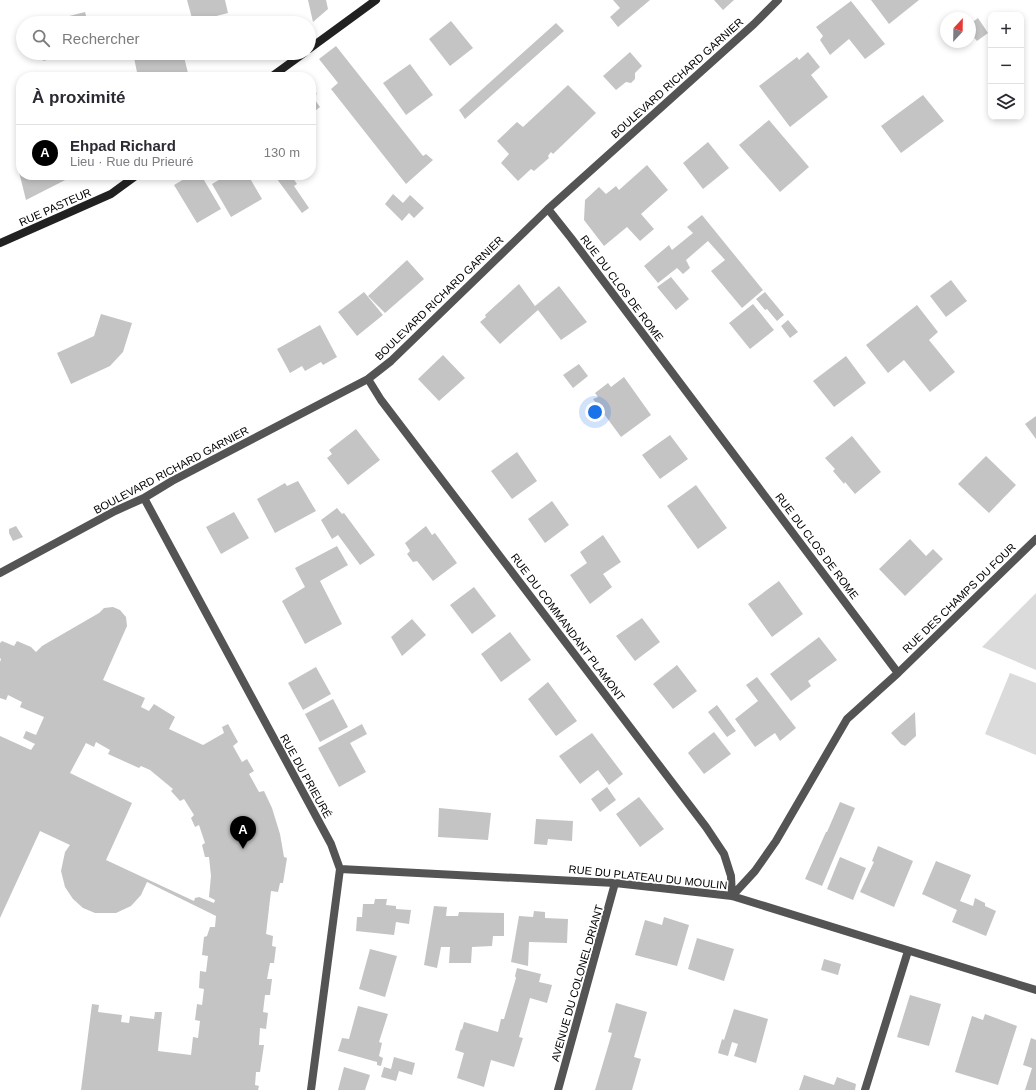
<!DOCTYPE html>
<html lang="fr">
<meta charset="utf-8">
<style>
body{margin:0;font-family:Helvetica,sans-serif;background:#f2f2f3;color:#2b2b33}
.controls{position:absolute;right:12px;top:12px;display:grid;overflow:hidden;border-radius:8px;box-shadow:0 2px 6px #0003}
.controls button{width:36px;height:36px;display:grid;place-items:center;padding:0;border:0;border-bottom:1px solid #e1e1e2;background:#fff;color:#2b2b33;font:20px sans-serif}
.compass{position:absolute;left:940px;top:12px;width:36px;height:36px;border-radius:50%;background:#fff;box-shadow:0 2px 6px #0003;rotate:22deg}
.you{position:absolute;left:595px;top:412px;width:14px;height:14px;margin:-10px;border:3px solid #fff;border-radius:50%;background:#1a73e8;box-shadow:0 0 0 6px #1a73e833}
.badge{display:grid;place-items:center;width:26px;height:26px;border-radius:50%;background:#000;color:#fff;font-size:13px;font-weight:700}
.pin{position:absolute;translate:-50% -33px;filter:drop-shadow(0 1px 2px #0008)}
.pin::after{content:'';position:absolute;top:21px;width:14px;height:12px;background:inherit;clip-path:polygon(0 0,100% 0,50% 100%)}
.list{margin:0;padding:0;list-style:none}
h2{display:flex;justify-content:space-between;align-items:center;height:52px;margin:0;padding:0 16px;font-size:17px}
h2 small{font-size:13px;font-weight:400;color:#7c7c81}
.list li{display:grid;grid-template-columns:26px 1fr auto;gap:12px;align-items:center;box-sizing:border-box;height:56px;padding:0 16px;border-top:1px solid #e1e1e2}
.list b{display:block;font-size:15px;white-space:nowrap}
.list p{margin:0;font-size:13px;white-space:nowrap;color:#7c7c81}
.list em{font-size:13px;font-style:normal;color:#7c7c81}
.icon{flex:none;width:22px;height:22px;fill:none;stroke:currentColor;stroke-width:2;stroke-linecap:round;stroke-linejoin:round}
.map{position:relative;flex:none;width:1036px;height:1090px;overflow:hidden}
.search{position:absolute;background:#fff;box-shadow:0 2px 6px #0003;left:16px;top:16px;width:300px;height:44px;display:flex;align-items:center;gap:10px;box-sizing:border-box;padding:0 14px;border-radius:22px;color:#7c7c81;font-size:15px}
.panel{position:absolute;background:#fff;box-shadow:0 2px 6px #0003;left:16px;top:72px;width:300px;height:108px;border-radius:16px}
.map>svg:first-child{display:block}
.green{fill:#dbdbdb}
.building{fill:#c4c4c4;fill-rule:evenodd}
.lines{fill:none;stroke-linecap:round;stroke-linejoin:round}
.service{stroke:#545454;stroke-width:8}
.minor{stroke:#545454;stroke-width:8}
.secondary{stroke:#212121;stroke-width:8}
.labels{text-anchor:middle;stroke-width:3.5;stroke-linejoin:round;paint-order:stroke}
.street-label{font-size:11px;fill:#000;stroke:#fff}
</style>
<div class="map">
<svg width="1036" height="1090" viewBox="0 0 1036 1090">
<rect width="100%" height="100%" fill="#fff"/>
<path class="green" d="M 1036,593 L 1036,670 L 982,647 Z
M 1010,673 L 1036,683 L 1036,755 L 985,734 Z"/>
<path class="building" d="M 187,0 L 225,0 L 228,13 L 193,22 Z
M 308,0 L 326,0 L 328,9 L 313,22 Z
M 613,0 L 650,0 L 618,27 L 610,17 L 620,8 Z
M 714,0 L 734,0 L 723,10 Z
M 871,0 L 919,0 L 889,24 Z
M 851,1 L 885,44 L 865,59 L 849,39 L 830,55 L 820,40 L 823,36 L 816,27 Z
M 85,12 L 88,23 L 46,23 L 46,22 Z
M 978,18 L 988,33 L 977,41 L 970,33 L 970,24 Z
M 451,21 L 473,48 L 450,66 L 429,39 Z
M 556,23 L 564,31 L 465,119 L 459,110 Z
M 336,46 L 423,156 L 426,154 L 433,160 L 406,184 L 331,89 L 338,83 L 319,59 Z
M 630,52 L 642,66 L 635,73 L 635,79 L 631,83 L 626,82 L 616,90 L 603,76 Z
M 808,52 L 820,67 L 811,75 L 828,97 L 790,127 L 759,86 L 797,57 L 799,60 Z
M 41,53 L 73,53 L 73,54 L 43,61 Z
M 133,53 L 157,53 L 158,55 L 168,53 L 183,53 L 189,77 L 138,77 Z
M 410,64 L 433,95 L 406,115 L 383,83 Z
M 568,85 L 596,113 L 553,154 L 551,152 L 548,156 L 549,158 L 534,171 L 531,169 L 518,181 L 501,163 L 509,154 L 497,141 L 517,122 L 523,127 Z
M 311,86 L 317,94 L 312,96 L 320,107 L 311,114 Z
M 923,95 L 944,121 L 901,153 L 881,126 Z
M 769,120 L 809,167 L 780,192 L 739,145 Z
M 708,142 L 729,168 L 703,189 L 683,163 Z
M 647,165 L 668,190 L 641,214 L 654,229 L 640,241 L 627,227 L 604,246 L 584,220 L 585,200 L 599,187 L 606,194 L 616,186 L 619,190 Z
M 21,171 L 21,175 L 75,175 L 26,200 L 19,172 Z
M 191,175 L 201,175 L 221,209 L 197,223 L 174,185 Z
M 227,175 L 231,175 L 233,177 L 236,175 L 248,175 L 262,199 L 231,217 L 212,184 Z
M 274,175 L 291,175 L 297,184 L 294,186 L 309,208 L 302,213 Z
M 393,194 L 403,203 L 410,195 L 424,208 L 414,218 L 409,213 L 402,221 L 385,204 Z
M 702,215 L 763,290 L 742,308 L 711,271 L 725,260 L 708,241 L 686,260 L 690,268 L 683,274 L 677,268 L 658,283 L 644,266 L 669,245 L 672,250 L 693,233 L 687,227 Z
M 407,260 L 424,279 L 385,313 L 368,296 Z
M 671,277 L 689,299 L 676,310 L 657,287 Z
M 951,280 L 967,301 L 946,317 L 930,296 Z
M 519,284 L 535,306 L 559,286 L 587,322 L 561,340 L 538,310 L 500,344 L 480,322 L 486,317 L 485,315 Z
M 364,292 L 383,315 L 357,336 L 338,312 Z
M 765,292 L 784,315 L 777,321 L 767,309 L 765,310 L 756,299 Z
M 753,304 L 774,330 L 750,349 L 729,323 Z
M 917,305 L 938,332 L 929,340 L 955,372 L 930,392 L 904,360 L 888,373 L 866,345 Z
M 101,314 L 132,323 L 123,352 L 110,366 L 71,384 L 57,353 L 94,336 Z
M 788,320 L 798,332 L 790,338 L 781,326 Z
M 320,325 L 337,357 L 323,365 L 321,362 L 305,371 L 302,366 L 290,373 L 277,349 Z
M 443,355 L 465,378 L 439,401 L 418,379 Z
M 846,356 L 866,383 L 834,407 L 813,381 Z
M 579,364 L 588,376 L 573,388 L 563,375 Z
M 624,377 L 651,415 L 621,437 L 593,399 L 598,397 L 595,393 L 608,383 L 611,387 Z
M 1036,416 L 1036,439 L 1025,424 Z
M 356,429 L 380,460 L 348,485 L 327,458 L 332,454 L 329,450 Z
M 670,435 L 688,459 L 660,479 L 642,455 Z
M 852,436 L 881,472 L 855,494 L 845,482 L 844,484 L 833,471 L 835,469 L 825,458 Z
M 517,452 L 537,481 L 512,499 L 491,471 Z
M 986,456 L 1016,485 L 989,513 L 958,484 Z
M 298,481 L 316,511 L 275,533 L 257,499 L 285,483 L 287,486 Z
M 696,485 L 727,528 L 698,549 L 667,506 Z
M 552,501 L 569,525 L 545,543 L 528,519 Z
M 337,508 L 342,514 L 344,513 L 375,555 L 360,565 L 338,535 L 332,539 L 321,520 Z
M 234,512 L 249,538 L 221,554 L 206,527 Z
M 16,526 L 23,537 L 13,541 L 9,533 L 9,529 Z
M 426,526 L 432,535 L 435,533 L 457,563 L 433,581 L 417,561 L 413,562 L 407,554 L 410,551 L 405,543 Z
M 603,535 L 621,562 L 603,574 L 612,587 L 590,604 L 570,575 L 587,563 L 580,552 Z
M 910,539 L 926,556 L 933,549 L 943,559 L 905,596 L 879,569 Z
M 337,546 L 348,565 L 320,581 L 342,624 L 305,644 L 282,601 L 305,587 L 295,568 Z
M 779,581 L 803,614 L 772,637 L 748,604 Z
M 474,587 L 496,616 L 472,634 L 450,605 Z
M 113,607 L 120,610 L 126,617 L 127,626 L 103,680 L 145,698 L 141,707 L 149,711 L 154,704 L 175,717 L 169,729 L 203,745 L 224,733 L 222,727 L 228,724 L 238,742 L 233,746 L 242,762 L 247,759 L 254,771 L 249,774 L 259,792 L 264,791 L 272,808 L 280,834 L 284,857 L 287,858 L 283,883 L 280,883 L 278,892 L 271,891 L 266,934 L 273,936 L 272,946 L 276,947 L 274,963 L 270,963 L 267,979 L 272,979 L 270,995 L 265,995 L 263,1012 L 268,1013 L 266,1029 L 260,1028 L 259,1045 L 264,1045 L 260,1072 L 256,1072 L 255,1085 L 259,1086 L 258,1090 L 81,1090 L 92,1004 L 99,1005 L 98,1012 L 122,1015 L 121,1022 L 129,1023 L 130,1016 L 154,1019 L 155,1012 L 162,1012 L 158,1051 L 191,1055 L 193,1037 L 198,1038 L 200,1021 L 195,1020 L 197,1004 L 202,1005 L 204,989 L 199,988 L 200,971 L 206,972 L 208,956 L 202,955 L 204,937 L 207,936 L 210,927 L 215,927 L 216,916 L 147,882 L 141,895 L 131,906 L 116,913 L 95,913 L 83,908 L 73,899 L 65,887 L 61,871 L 65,852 L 70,845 L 40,831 L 0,918 L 0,736 L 31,750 L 35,744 L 23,738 L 26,731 L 36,735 L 44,717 L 20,707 L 22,702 L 8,695 L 6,700 L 0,698 L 0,662 L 1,659 L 0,658 L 0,643 L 2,641 L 14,646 L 17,641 L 31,647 L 36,652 L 42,646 L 99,613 L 104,608 ZM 96,742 L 110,750 L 108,754 L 139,768 L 141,766 L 150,770 L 173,789 L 171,791 L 180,801 L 184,799 L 194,815 L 191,818 L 195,827 L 199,825 L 205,843 L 202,845 L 205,857 L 209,857 L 211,876 L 209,897 L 215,900 L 214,903 L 199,897 L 195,898 L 194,901 L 106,860 L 132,803 L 70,773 L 86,743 L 94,747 Z
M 642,618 L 660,642 L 635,661 L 616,636 Z
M 412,619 L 426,635 L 402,656 L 391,637 Z
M 510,632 L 531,660 L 501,682 L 481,654 Z
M 819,637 L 837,660 L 808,681 L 811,686 L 791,701 L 770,674 Z
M 677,665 L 697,691 L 673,709 L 653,684 Z
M 316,667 L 331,694 L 303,710 L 288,683 Z
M 757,677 L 796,728 L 780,741 L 775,733 L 755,747 L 735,719 L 758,701 L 746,685 Z
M 548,682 L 577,721 L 556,736 L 528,699 Z
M 333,699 L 348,727 L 320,742 L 305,714 Z
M 717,705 L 736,731 L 727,737 L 708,712 Z
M 915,712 L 916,736 L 905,746 L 901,744 L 891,733 Z
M 362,724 L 367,734 L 350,743 L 366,772 L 339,787 L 318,748 Z
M 714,732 L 731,754 L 704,774 L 688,753 L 692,749 Z
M 592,733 L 623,774 L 609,785 L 598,770 L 580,784 L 559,756 Z
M 607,787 L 616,800 L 600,812 L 591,799 Z
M 639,797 L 664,829 L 640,847 L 616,814 Z
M 840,802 L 855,808 L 822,886 L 805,879 L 826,832 L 827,832 Z
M 439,808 L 491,813 L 488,840 L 438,837 Z
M 536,819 L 573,821 L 572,841 L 548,839 L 547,845 L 534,844 Z
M 878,846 L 913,861 L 894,907 L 860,892 L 874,862 L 872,861 Z
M 840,857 L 866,868 L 853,900 L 827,889 Z
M 936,861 L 971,875 L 960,901 L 973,906 L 975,898 L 985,903 L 985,906 L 996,911 L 986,936 L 952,922 L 957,910 L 922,894 Z
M 375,899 L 387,899 L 386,905 L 396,906 L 396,909 L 411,910 L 409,924 L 396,922 L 394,935 L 356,931 L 357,917 L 362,917 L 363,904 L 374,904 Z
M 434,906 L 447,907 L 446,916 L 458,916 L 459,912 L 504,913 L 504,936 L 493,936 L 492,946 L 472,947 L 471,963 L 449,963 L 450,947 L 441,947 L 437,968 L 424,965 Z
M 534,911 L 545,912 L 545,918 L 568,919 L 567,943 L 529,942 L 528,966 L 511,962 L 519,916 L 533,917 Z
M 664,917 L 689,925 L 677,966 L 635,955 L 645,920 L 662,925 Z
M 697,938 L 734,949 L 724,981 L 688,969 Z
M 370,949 L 397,956 L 385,997 L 359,989 Z
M 824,959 L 841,964 L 838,975 L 821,970 Z
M 517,968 L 541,974 L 539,982 L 552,985 L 547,1003 L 530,998 L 519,1037 L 523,1038 L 514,1067 L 491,1060 L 484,1087 L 457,1078 L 464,1053 L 455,1050 L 461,1029 L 462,1030 L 464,1022 L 498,1032 L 501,1019 L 504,1019 L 516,978 L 515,976 Z
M 910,995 L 941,1004 L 929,1046 L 897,1037 Z
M 616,1003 L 647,1012 L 634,1057 L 641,1059 L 632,1090 L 595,1090 L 612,1033 L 608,1032 Z
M 358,1006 L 388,1014 L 379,1042 L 382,1043 L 379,1056 L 383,1058 L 381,1066 L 377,1065 L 377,1062 L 338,1051 L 342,1038 L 349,1039 Z
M 734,1009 L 768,1019 L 756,1063 L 734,1056 L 738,1044 L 732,1042 L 728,1056 L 718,1053 L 722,1039 L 724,1040 Z
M 985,1014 L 1017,1026 L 998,1085 L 955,1072 L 972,1016 L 983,1020 Z
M 1031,1038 L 1036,1040 L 1036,1090 L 1025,1090 L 1032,1068 L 1023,1065 Z
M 394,1057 L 415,1063 L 412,1075 L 399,1071 L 396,1081 L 381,1077 L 384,1067 L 391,1069 Z
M 344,1067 L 370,1075 L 365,1090 L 338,1090 Z
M 804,1075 L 834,1085 L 837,1077 L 856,1084 L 855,1090 L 799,1090 Z"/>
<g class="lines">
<path class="service" d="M 865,1090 L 908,951"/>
<path class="minor" d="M 548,209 L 571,238 L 898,673 L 847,719 L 776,841 L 755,871 L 732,896
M 368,379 L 381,400 L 706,827 L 724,854 L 731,876 L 732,896
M 144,498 L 331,844 L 340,869 L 311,1090
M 0,573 L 115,511 L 144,498 L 172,481 L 368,379 L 391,361 L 548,209 L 754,24 L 778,0
M 898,673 L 1036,539
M 340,869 L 615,883 L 732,896 L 1036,990
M 558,1090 L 615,883"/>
<path class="secondary" d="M 309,49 L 376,0
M 271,77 L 304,53
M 0,243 L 111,194 L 137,175"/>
</g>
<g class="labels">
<g class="street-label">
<text transform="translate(677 78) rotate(-42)" y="4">BOULEVARD RICHARD GARNIER</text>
<text transform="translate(55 207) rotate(-24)" y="4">RUE PASTEUR</text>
<text transform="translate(622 288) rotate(53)" y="4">RUE DU CLOS DE ROME</text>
<text transform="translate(439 298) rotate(-44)" y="4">BOULEVARD RICHARD GARNIER</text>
<text transform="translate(171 470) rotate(-28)" y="4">BOULEVARD RICHARD GARNIER</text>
<text transform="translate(817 546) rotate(53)" y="4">RUE DU CLOS DE ROME</text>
<text transform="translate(959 598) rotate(-44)" y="4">RUE DES CHAMPS DU FOUR</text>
<text transform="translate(568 627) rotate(53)" y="4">RUE DU COMMANDANT PLAMONT</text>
<text transform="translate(306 776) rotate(61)" y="4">RUE DU PRIEURÉ</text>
<text transform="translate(648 877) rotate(6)" y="4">RUE DU PLATEAU DU MOULIN</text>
<text transform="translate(577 983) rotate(-74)" y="4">AVENUE DU COLONEL DRIANT</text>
</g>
</g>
</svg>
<div class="controls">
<button>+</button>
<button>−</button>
<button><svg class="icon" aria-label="layers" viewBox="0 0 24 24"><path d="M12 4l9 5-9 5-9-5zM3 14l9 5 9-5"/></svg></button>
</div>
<svg class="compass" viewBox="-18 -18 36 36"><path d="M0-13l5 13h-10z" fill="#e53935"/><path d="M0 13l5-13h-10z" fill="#7c7c81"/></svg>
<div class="you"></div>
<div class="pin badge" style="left:243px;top:849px">A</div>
<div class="search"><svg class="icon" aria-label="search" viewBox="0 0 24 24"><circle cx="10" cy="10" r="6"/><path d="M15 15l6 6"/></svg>Rechercher</div>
<section class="panel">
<h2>À proximité<small></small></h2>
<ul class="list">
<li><span class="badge">A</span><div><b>Ehpad Richard</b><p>Lieu · Rue du Prieuré</p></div><em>130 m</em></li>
</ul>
</section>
</div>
